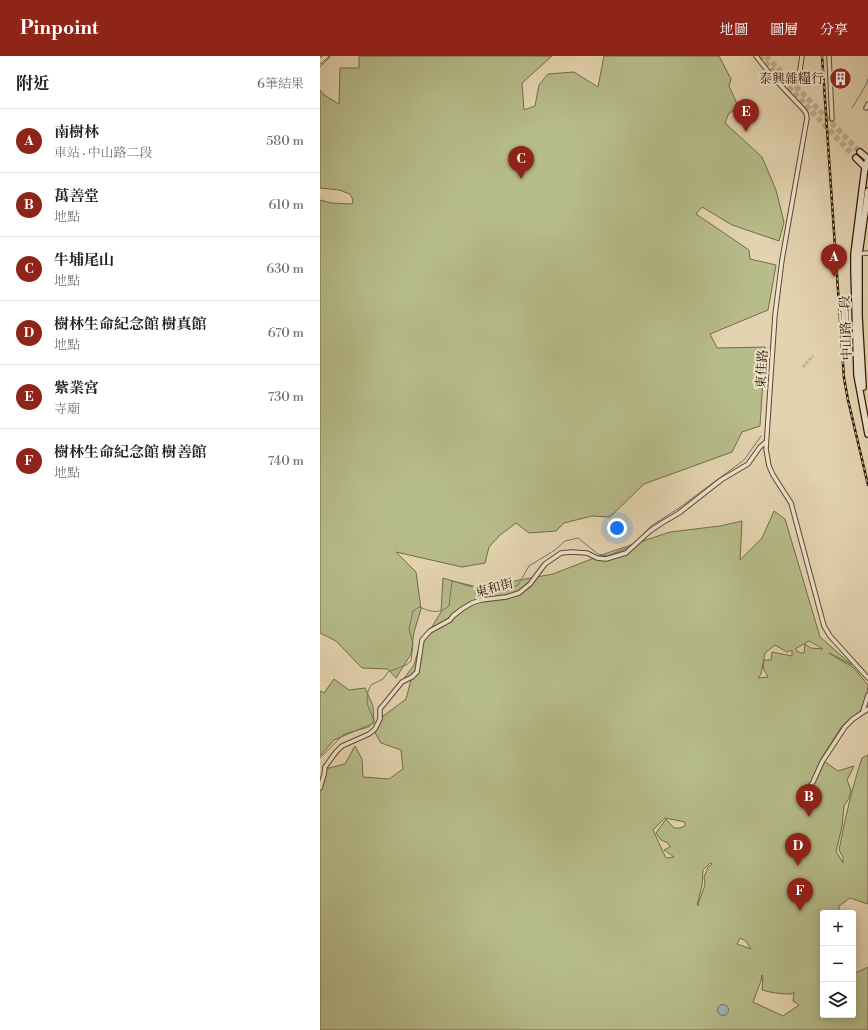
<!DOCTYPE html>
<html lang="zh-TW">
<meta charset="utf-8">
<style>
body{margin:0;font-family:"Libre Bodoni","Noto Serif TC",serif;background:#f6f6f6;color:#222}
.controls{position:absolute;right:12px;bottom:12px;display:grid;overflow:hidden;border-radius:4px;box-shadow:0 2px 10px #0003}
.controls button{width:36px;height:36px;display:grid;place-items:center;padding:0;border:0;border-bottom:1px solid #e0e0e0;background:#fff;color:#222;font:20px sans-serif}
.you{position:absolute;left:297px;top:472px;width:14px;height:14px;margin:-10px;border:3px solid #fff;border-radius:50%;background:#1a73e8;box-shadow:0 0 0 6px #1a73e833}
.badge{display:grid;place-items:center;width:26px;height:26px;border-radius:50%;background:#8f2418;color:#fff;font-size:13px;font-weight:700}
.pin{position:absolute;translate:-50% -33px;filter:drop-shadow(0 1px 2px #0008)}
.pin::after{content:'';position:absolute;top:21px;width:14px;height:12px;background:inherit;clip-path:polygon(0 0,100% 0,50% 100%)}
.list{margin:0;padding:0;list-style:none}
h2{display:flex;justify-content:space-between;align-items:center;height:52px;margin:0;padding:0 16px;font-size:17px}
h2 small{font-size:13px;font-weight:400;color:#767676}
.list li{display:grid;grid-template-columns:26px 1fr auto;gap:12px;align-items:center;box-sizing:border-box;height:64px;padding:0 16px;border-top:1px solid #e0e0e0}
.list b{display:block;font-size:15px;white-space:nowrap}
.list p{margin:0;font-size:13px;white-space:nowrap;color:#767676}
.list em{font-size:13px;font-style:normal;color:#767676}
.icon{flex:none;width:22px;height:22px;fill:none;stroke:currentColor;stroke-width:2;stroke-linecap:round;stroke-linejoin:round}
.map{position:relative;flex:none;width:548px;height:974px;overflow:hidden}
header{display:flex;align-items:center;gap:24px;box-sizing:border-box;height:56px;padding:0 20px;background:#8f2418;color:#fff}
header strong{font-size:19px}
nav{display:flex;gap:22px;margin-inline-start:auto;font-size:14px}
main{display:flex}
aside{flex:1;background:#fff}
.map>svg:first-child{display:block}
.green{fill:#b6bc8a;stroke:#726b48;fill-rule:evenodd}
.water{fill:#99b6b5;stroke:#6e786f}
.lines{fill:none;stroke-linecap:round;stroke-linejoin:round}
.stream{stroke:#6e786f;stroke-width:1}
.pedestrian-tunnel{stroke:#bfae8e;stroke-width:3;stroke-dasharray:3 1.5;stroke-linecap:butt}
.secondary-tunnel{stroke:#bfae8e;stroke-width:5.5;stroke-dasharray:5.5 3;stroke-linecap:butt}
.minor-casing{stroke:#5b4830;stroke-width:5.5}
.tertiary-casing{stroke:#5b4830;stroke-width:6}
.secondary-casing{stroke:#2d1a05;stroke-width:8}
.minor{stroke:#ede2cc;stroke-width:3.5}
.tertiary{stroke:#ede2cc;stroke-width:4.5}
.secondary{stroke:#ede2cc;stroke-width:5.5}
.rail-casing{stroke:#2d1a05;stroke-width:2.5}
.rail{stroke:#ede2cc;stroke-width:1;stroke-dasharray:3;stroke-linecap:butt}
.labels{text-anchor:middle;stroke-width:4;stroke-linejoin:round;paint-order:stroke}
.poi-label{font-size:13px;fill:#2d1a05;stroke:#ede2cc;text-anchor:end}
.street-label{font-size:13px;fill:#2d1a05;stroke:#ede2cc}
</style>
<header>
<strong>Pinpoint</strong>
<nav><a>地圖</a><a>圖層</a><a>分享</a></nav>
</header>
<main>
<aside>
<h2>附近<small>6筆結果</small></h2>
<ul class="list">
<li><span class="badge">A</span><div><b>南樹林</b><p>車站 · 中山路二段</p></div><em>580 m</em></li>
<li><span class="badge">B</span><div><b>萬善堂</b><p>地點</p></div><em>610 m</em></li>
<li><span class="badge">C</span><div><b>牛埔尾山</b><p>地點</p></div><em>630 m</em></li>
<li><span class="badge">D</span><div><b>樹林生命紀念館 樹真館</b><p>地點</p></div><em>670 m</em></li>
<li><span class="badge">E</span><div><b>紫業宮</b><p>寺廟</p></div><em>730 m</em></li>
<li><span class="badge">F</span><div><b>樹林生命紀念館 樹善館</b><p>地點</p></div><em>740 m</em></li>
</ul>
</aside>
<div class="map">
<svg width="548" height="974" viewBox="0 0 548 974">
<rect width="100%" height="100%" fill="#e4d3b0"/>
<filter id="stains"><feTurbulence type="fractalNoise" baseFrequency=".005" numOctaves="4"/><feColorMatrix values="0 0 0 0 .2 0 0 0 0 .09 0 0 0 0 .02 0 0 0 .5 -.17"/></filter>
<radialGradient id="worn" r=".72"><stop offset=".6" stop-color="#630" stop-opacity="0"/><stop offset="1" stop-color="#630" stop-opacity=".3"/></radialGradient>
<path class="green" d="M 39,0 L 232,0 L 202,27 L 204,54 L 215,50 L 219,29 L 228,18 L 254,16 L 278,31 L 284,0 L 399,0 L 411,23 L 409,30 L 419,52 L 409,57 L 405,67 L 442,101 L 456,134 L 464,166 L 459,185 L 412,169 L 382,151 L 376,158 L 429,194 L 430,203 L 456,209 L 448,254 L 390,278 L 397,292 L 445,291 L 440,370 L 422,376 L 412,396 L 324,428 L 290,461 L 272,460 L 244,467 L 236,475 L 209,477 L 196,467 L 180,479 L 169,491 L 165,507 L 142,511 L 76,496 L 96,516 L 101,553 L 94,576 L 91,598 L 76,622 L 68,613 L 42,612 L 16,585 L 0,577 L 0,144 L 11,147 L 32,148 L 33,144 L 30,138 L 19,134 L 0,132 L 0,34 L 4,39 L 19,48 L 20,12 L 39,12 Z
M 454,455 L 465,463 L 500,581 L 532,609 L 509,597 L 534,612 L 548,629 L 547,638 L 541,654 L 522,670 L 501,703 L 518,715 L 534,710 L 527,724 L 531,734 L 529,742 L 524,750 L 522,771 L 516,795 L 523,807 L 523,801 L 519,794 C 525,763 532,732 542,702 L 548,699 L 548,848 L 530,842 L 519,850 L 519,857 L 503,857 L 503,959 L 533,959 L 533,918 L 548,911 L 548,974 L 0,974 L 0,723 L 5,713 L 25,708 L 35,690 L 42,703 L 43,721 L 69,723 L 83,713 L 81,694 L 61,687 L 54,675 L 62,661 L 86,643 L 91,624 L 86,624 L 72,641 L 82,625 L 94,609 L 101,585 L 110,574 L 121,556 L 123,522 L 156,532 L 233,518 L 287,497 L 350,476 L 400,470 L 422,465 L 420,504 L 442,482 ZM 489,585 L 503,593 L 491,592 L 485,588 L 484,597 L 480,597 L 475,593 ZM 455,589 L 467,596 L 472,594 L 472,600 L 452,596 L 451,604 L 444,604 L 443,612 L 448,621 L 438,622 L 441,618 L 445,597 ZM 345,762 L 365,766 L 365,770 L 360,772 L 354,772 L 346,763 L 336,777 L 341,784 L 348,787 L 350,791 L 344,794 L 354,801 L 346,802 L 333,774 ZM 390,807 L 392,808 L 388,811 L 384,821 L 385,829 L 378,848 L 379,849 L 377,849 L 382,830 L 383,814 ZM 420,882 L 426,885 L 431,893 L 417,888 ZM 442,919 L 443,922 L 442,934 C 452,937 462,938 472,938 L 474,936 L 473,945 L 479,949 L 463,960 L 433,946 L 441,925 Z
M 14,623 L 29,634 L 45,632 L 53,650 L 54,667 L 14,684 L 0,700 L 0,635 L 4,637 Z"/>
<path class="water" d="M397.5 954a5.5 5.5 0 1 1 11 0a5.5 5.5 0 1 1-11 0Z"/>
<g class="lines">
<path class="stream" d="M 0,11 L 11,0
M 532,52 L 546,29 L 548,23
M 317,485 L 331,470 L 359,452 L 424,404 L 441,380
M 0,702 L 24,678 L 49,671 L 54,665 L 47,647 L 48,635 L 51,629 L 63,623 L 68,616 L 86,609 L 91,605 L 93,588 L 89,573 L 93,555 L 99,551 C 110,555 118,559 129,550 L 132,525 L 179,536 L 198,529 L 209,510 L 235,494 L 245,485 L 258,482 L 278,498 L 287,500 L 310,491"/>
<path class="pedestrian-tunnel" d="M 483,311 L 493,300"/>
<path class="secondary-tunnel" d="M 439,0 L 536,102
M 446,0 L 540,96"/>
<defs>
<path id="minor" d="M 436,0 L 450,18 L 483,53 L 486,57 L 487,62 L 462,204 L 455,259 L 446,393 L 449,410 L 453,419 L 471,447 L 504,570 L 510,580 L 548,622
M 509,0 L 512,63
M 479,21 L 482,0
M 546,52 L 548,48
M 537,198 L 548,197
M 543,655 L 548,639
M 489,731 L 493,726 L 502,706 L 525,671 L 533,663 L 548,653
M 0,732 L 4,719 L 5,711 L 16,696 L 22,690 L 49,678 L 55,673 L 60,663 L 60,653 L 82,626 L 92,621 L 97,616 L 102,584 L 110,575 L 130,564 L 133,560 L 142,553 L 152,547 L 161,544 L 186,541 L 199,537 L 210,528 L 225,508 L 241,497 L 251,496 L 267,497 L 277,502 L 286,503 L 306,497 L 330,475 L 342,467 L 359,457 L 401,424 L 428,408 L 440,391 L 446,386"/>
<path id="tertiary" d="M 0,5 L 6,0"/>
<path id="secondary" d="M 540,96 L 548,103
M 536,102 L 545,111 L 548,111
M 548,104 L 545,111 L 534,198 L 534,214 L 537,319 L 548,378
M 543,331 L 539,261 L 539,198 L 548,135"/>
</defs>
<use href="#minor" class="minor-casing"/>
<use href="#tertiary" class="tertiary-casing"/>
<use href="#secondary" class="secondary-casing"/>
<use href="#minor" class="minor"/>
<use href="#tertiary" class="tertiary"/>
<use href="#secondary" class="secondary"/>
<defs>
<path id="rail" d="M 502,0 L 524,322 L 528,344 L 548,429"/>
</defs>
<use href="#rail" class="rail-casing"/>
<use href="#rail" class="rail"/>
</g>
<defs>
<symbol id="building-disc" viewBox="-11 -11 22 22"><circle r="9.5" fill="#8f2418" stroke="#ede2cc"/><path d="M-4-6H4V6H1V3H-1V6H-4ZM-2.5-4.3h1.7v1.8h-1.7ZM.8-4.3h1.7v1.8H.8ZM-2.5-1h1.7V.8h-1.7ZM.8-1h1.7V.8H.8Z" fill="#fff"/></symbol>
</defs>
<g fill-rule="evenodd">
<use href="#building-disc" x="508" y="10" width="25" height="25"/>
</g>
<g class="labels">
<g class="poi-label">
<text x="504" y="27">泰興雜糧行</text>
</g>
<g class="street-label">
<text transform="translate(525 272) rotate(-92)" y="5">中山路二段</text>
<text transform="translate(441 313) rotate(-86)" y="5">東佳路</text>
<text transform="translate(174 531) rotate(-15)" y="5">東和街</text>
</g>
</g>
<rect width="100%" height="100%" filter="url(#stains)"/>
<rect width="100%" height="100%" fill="url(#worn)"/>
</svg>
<div class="controls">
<button>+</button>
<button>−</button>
<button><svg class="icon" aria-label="layers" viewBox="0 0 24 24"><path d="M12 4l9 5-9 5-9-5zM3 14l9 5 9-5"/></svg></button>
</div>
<div class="you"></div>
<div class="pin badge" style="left:514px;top:221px">A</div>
<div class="pin badge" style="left:489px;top:761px">B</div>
<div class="pin badge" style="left:201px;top:123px">C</div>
<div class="pin badge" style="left:478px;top:810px">D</div>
<div class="pin badge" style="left:426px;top:76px">E</div>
<div class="pin badge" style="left:480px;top:855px">F</div>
</div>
</main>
